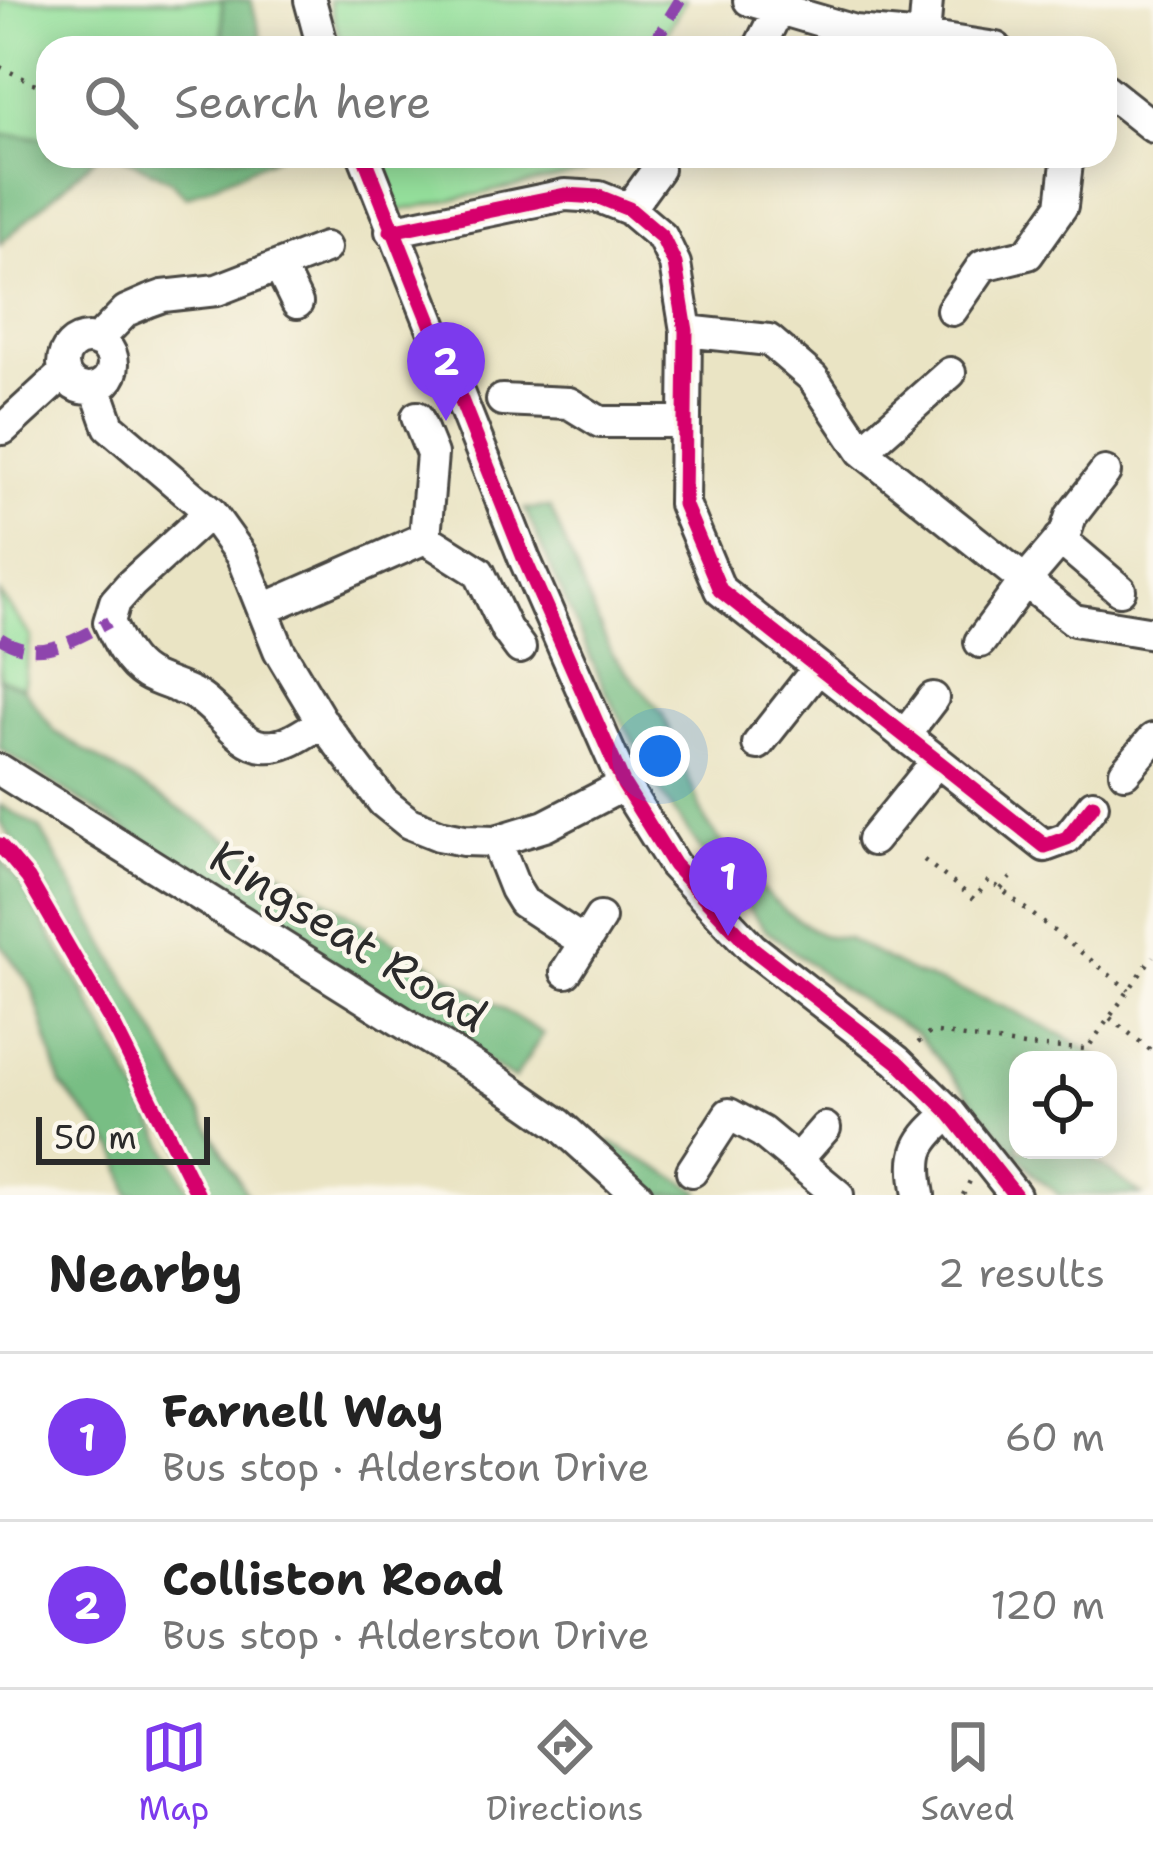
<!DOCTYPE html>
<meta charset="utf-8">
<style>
body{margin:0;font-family:"Shantell Sans",sans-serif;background:#f2f2f2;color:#222}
.controls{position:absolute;right:36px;bottom:36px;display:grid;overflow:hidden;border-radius:24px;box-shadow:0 6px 30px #0003}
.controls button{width:108px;height:108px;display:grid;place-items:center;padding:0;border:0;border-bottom:3px solid #e0e0e0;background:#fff;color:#222;font:60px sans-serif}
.scale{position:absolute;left:36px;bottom:30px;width:174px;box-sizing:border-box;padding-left:12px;border:6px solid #2b2b2b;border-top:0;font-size:33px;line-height:42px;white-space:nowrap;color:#2b2b2b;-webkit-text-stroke:9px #fbf7ec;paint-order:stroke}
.you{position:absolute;left:660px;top:756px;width:42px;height:42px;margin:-30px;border:9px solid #fff;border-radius:50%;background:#1a73e8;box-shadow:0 0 0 18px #1a73e833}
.badge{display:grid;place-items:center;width:78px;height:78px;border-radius:50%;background:#7c3aed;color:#fff;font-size:39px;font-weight:700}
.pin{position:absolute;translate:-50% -99px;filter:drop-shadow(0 3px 6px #0008)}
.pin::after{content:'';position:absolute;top:63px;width:42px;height:36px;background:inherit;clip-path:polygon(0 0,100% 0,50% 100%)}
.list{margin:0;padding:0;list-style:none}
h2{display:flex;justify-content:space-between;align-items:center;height:156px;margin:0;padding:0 48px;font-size:51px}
h2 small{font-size:39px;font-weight:400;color:#767676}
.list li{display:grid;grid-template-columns:78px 1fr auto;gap:36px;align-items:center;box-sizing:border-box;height:168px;padding:0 48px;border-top:3px solid #e0e0e0}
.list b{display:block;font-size:45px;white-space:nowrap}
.list p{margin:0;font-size:39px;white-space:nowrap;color:#767676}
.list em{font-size:39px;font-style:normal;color:#767676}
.icon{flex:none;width:66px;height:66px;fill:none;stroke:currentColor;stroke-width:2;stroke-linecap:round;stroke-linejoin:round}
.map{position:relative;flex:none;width:1153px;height:1195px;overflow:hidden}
.search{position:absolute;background:#fff;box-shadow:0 6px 30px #0003;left:36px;right:36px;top:36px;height:132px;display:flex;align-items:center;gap:30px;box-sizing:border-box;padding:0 42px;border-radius:36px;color:#767676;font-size:45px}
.sheet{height:492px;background:#fff}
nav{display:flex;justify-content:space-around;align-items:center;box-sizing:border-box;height:168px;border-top:3px solid #e0e0e0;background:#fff;font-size:33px;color:#767676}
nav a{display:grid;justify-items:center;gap:6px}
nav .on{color:#7c3aed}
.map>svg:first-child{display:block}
.green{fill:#95e09c;stroke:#608664;stroke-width:3}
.forest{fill:#78be84;stroke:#527458;stroke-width:3}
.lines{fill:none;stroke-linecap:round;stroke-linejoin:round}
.minor-casing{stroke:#484742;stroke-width:36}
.path{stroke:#484742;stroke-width:4.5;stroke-dasharray:3 9;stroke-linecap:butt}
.minor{stroke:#fff;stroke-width:30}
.quiet{stroke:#8e44ad;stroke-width:12;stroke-dasharray:24 12;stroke-linecap:butt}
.cycleway-casing{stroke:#fbf7ec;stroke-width:22}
.cycleway{stroke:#d6006c;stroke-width:15}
.labels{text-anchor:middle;stroke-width:9;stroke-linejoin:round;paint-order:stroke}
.street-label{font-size:45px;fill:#2b2b2b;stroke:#fbf7ec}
</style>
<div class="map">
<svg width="1153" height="1195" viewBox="0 0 1153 1195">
<rect width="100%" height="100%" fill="#fbf7ec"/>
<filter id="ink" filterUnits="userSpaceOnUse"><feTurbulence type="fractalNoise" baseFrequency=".00833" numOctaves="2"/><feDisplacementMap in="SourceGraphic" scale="24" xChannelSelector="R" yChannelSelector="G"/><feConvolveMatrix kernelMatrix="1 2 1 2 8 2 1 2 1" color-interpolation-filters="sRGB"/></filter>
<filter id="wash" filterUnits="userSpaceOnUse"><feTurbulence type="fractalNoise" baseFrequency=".004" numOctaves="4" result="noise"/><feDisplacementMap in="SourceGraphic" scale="48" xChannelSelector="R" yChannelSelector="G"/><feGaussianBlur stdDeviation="2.7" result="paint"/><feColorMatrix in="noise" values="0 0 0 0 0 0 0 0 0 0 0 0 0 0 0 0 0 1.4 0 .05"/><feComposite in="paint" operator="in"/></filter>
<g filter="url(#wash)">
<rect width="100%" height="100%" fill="#eae4c4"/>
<path class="green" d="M 0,0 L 222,0 L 223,42 L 221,48 L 48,48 L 48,138 L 0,135 Z
M 329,0 L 685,0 L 658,48 L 342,48 Z
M 378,156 L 595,156 L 584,172 L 398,211 Z
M 0,594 L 31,637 L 23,688 L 0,678 Z"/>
<path class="forest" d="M 222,0 L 251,0 L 264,48 L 221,48 L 223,42 Z
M 0,135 L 48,138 L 48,156 L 97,156 L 0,244 Z
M 121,156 L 278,156 L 186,197 L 171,181 Z
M 550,507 L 611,653 L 662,713 L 706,822 L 752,881 L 785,911 L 821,935 L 848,939 L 911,972 L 1004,1007 L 1064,1036 L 1099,1057 L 1096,1060 L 1018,1060 L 1018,1150 L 1081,1150 L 1142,1195 L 1059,1195 L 1035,1175 L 917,1034 L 844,990 L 766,930 L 712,866 L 662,794 L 603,686 L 525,509 Z
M 0,678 L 23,688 L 55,732 L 543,1034 L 514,1079 L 0,749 Z
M 0,805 L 40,828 L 247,1195 L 205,1195 L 120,1026 L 46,890 L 0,822 Z
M 0,858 L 18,880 L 82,988 L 192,1195 L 129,1195 L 117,1151 L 61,1085 L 32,987 L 0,943 Z
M 610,1142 L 700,1191 L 698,1195 L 650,1195 L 604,1151 Z"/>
</g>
<g filter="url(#ink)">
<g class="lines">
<defs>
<path id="minor" d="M 310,0 L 323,48
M 749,0 L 855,31 L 924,37 L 996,48
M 924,37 L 927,0
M 759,48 L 778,10
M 1105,89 L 1153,127
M 364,156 L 524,558 L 624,785 L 674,865 L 752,948 L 897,1061 L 950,1113 L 1015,1195
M 629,209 L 658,169
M 391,231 L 565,195 L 599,197 L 629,209 L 662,237 L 675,264 L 686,331 L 684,504 L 720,590 L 1045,846 L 1067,838 L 1093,805
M 279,266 L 297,303
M 952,310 L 983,265 L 1028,254 L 1062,206 L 1067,163 L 1071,156
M 686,331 L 769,340 L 813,378 L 862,451 L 1074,620 L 1153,633
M63 364a25 25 0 1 1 50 0a25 25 0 1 1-50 0Z
M 97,341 L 126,311 L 149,301 L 163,296 L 217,290 L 325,248
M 96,389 L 109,426 L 210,512 L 241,555 L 279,650 L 322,722 L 383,802 L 409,823 L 439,835 L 464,840 L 496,841 L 545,826 L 624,785
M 502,400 L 569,403 L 600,422 L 685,422
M 417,417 L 432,454 L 425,538 L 479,572 L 506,629 L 520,648
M 3,429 L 64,373
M 862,451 L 950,373
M 210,512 L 131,584 L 115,602 L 109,622 C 118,641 127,662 146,674 C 159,682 182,687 197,696 C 219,709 240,744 263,746 C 284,749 304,733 322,722
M 1060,539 L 1120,590
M 264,609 L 425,538
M 980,642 L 1025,581 L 1065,534 L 1071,516 L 1105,472
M 904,736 L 933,698
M 758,744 L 818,668
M 0,770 L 500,1083 L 559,1124 L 637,1195
M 1125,772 L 1153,739
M 873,840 L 936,762
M 496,841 L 515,889 L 523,902 L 584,942
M 566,972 L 600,918
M 798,1159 L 825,1128
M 692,1171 L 729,1114 L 762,1132 L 838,1195
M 919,1195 C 911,1151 917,1142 950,1113"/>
</defs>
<use href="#minor" class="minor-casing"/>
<path class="path" d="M 0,67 L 48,90
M 191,156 L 196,156
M 924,860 L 974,899 L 989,880 L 1129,990
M 1001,889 L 1016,872
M 1110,1018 L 1153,1052
M 918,1043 L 931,1032 L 1024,1046 L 1087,1049 L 1153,956
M 963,1195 L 971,1179"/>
<use href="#minor" class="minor"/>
<path class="quiet" d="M 651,48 L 680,0
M 0,638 C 39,663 72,641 109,622"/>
<defs>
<path id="cycleway" d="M 364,156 L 524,558 L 624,785 L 674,865 L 752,948 L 897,1061 L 950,1113 L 1015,1195
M 391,231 L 565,195 L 599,197 L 629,209 L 662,237 L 675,264 L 686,331 L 684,504 L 720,590 L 1045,846 L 1067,838 L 1093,805
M 0,845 L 28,878 L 115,1028 L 198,1195"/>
</defs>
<use href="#cycleway" class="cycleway-casing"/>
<use href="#cycleway" class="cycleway"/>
</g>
</g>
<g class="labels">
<g class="street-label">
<text transform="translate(349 936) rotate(32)" y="16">Kingseat Road</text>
</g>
</g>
</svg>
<div class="controls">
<button><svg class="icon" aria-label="locate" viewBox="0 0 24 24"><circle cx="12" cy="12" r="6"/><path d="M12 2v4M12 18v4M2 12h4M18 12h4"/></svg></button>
</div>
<div class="scale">50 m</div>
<div class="you"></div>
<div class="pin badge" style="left:728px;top:936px">1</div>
<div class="pin badge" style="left:446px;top:421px">2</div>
<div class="search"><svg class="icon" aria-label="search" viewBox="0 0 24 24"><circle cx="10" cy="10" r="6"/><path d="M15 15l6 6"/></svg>Search here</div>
</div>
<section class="sheet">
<h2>Nearby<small>2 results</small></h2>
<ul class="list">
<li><span class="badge">1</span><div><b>Farnell Way</b><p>Bus stop · Alderston Drive</p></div><em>60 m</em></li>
<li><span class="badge">2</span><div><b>Colliston Road</b><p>Bus stop · Alderston Drive</p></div><em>120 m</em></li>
</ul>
</section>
<nav>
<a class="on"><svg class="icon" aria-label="map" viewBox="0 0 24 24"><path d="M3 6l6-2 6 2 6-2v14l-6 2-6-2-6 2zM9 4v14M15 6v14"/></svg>Map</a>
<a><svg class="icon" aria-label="directions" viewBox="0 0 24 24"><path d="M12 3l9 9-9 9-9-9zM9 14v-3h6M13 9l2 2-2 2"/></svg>Directions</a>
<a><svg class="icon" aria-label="saved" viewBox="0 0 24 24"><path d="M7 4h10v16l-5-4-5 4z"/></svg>Saved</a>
</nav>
